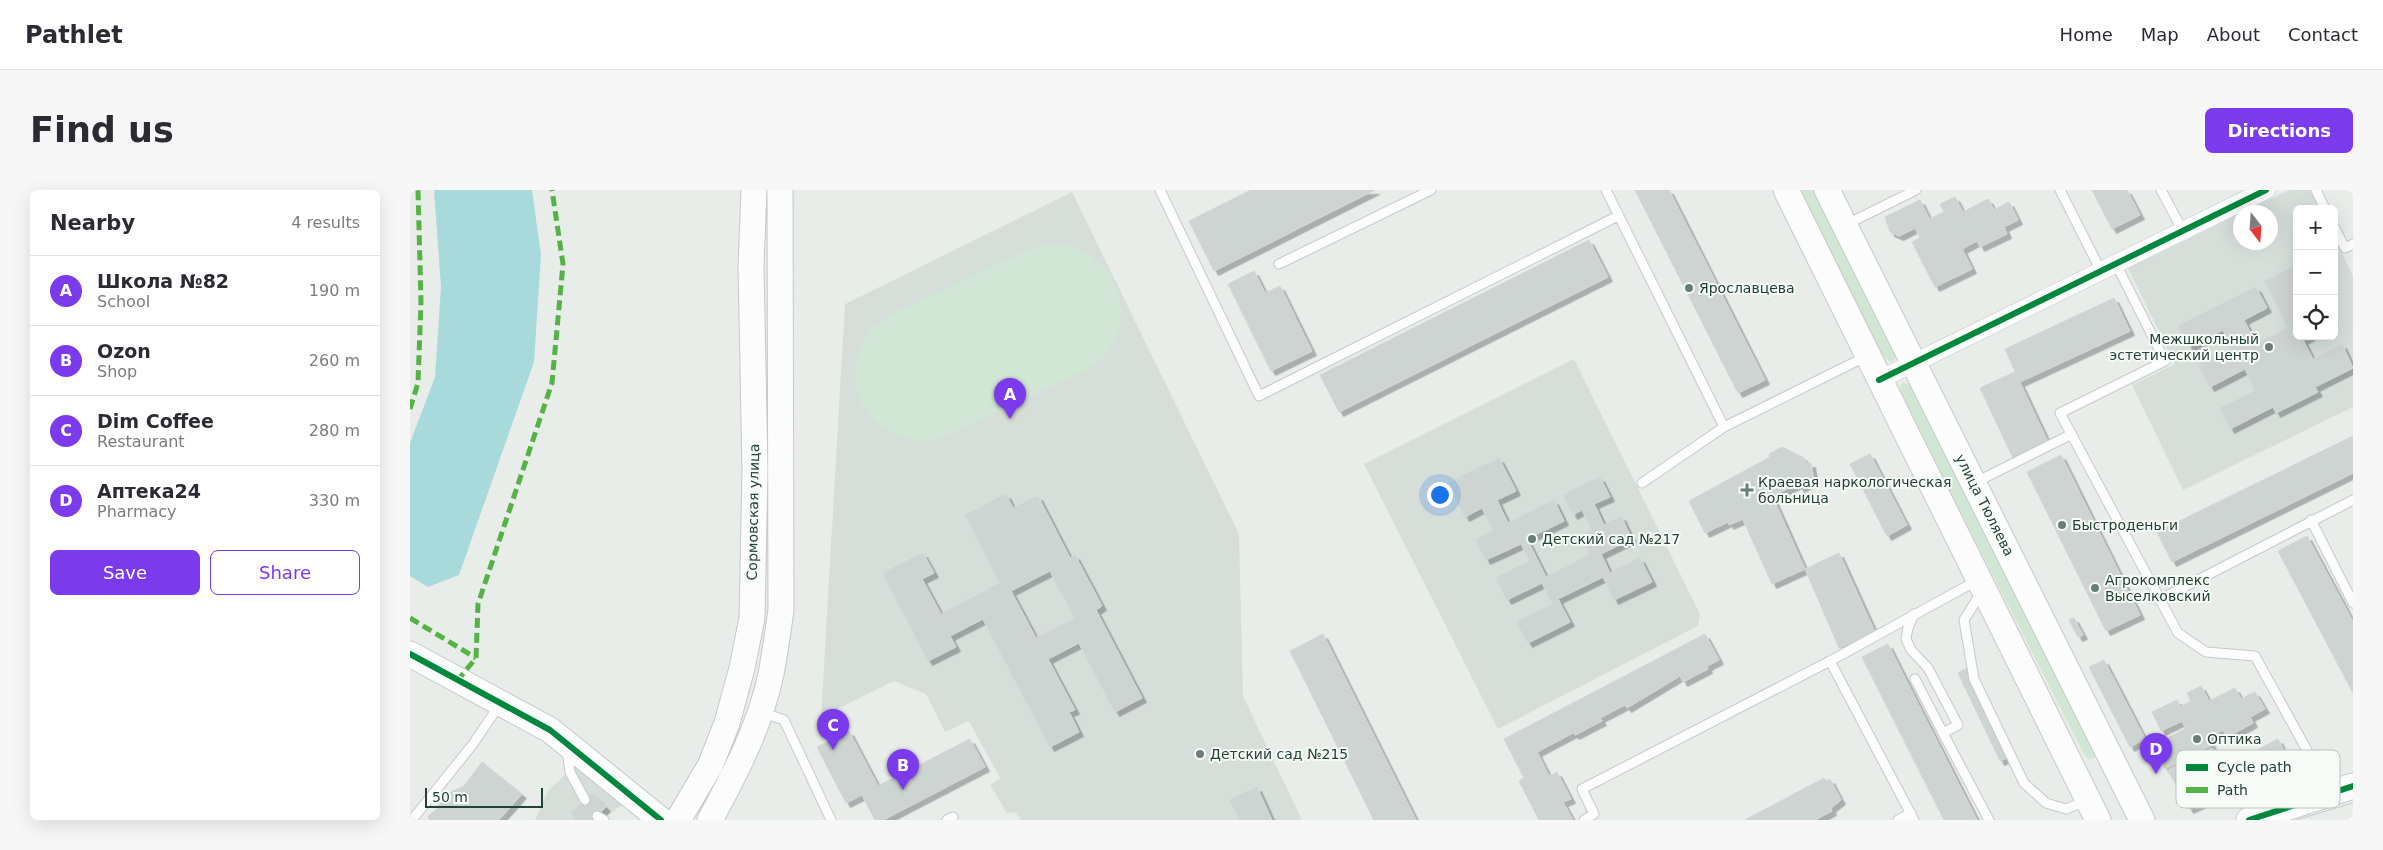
<!DOCTYPE html>
<meta charset="utf-8">
<style>
body{margin:0;font-family:"DejaVu Sans",sans-serif;background:#f7f7f7;color:#2b2b33}
.controls{position:absolute;right:15px;top:15px;display:grid;overflow:hidden;border-radius:8px;box-shadow:0 5px 20px #0002}
.controls button{width:45px;height:45px;display:grid;place-items:center;padding:0;border:0;border-bottom:1px solid #e1e1e2;background:#fff;color:#2b2b33;font:25px sans-serif}
.compass{position:absolute;left:1823px;top:15px;width:45px;height:45px;border-radius:50%;background:#fff;box-shadow:0 5px 20px #0002;rotate:163deg}
.scale{position:absolute;left:15px;bottom:12px;width:118px;box-sizing:border-box;padding-left:5px;border:2px solid #234237;border-top:0;font-size:14px;line-height:18px;white-space:nowrap;color:#234237;-webkit-text-stroke:4px #f7fbf8;paint-order:stroke}
.you{position:absolute;left:1029px;top:304px;width:18px;height:18px;margin:-12px;border:4px solid #fff;border-radius:50%;background:#1a73e8;box-shadow:0 0 0 8px #1a73e833}
.badge{display:grid;place-items:center;width:32px;height:32px;border-radius:50%;background:#7c3aed;color:#fff;font-size:16px;font-weight:700}
.pin{position:absolute;translate:-50% -41px;filter:drop-shadow(0 1px 2px #0008)}
.pin::after{content:'';position:absolute;top:26px;width:18px;height:15px;background:inherit;clip-path:polygon(0 0,100% 0,50% 100%)}
.list{margin:0;padding:0;list-style:none}
h2{display:flex;justify-content:space-between;align-items:center;height:65px;margin:0;padding:0 20px;font-size:21px}
h2 small{font-size:16px;font-weight:400;color:#7c7c81}
.list li{display:grid;grid-template-columns:32px 1fr auto;gap:15px;align-items:center;box-sizing:border-box;height:70px;padding:0 20px;border-top:1px solid #e1e1e2}
.list b{display:block;font-size:19px;white-space:nowrap}
.list p{margin:0;font-size:16px;white-space:nowrap;color:#7c7c81}
.list em{font-size:16px;font-style:normal;color:#7c7c81}
.actions{display:flex;gap:10px;padding:15px 20px}
.actions a{flex:1;padding:11px 0;border:1px solid #7c3aed;border-radius:8px;text-align:center;font-size:18px;color:#7c3aed}
.actions .main{background:#7c3aed;color:#fff}
.icon{flex:none;width:28px;height:28px;fill:none;stroke:currentColor;stroke-width:2;stroke-linecap:round;stroke-linejoin:round}
.map{position:relative;flex:none;width:1943px;height:630px;overflow:hidden;border-radius:8px}
header{display:flex;align-items:center;gap:30px;box-sizing:border-box;height:70px;padding:0 25px;background:#fff;border-bottom:1px solid #e1e1e2}
header strong{font-size:24px}
nav{display:flex;gap:28px;margin-inline-start:auto;font-size:18px}
.intro{display:flex;align-items:center;justify-content:space-between;box-sizing:border-box;height:120px;padding:0 30px}
h1{margin:0;font-size:35px}
.button{padding:12px 22px;border-radius:8px;background:#7c3aed;color:#fff;font-size:18px;font-weight:700}
main{display:flex;gap:30px;padding:0 30px}
aside{flex:1;background:#fff;border-radius:8px;box-shadow:0 5px 20px #0002}
.map>svg:first-child{display:block}
.built{fill:#d6deda}
.green{fill:#d1e6d5}
.water{fill:#a8d9db}
.building{fill:#ced4d2;stroke:#d1d6d3;fill-rule:evenodd;filter:url(#shadow)}
.lines{fill:none;stroke-linecap:round;stroke-linejoin:round}
.lane-casing{stroke:#c5cac7;stroke-width:11}
.street-casing{stroke:#c5cac7;stroke-width:19}
.secondary-casing{stroke:#c3cac7;stroke-width:27}
.lane{stroke:#fcfcfc;stroke-width:9}
.street{stroke:#fcfcfc;stroke-width:18}
.secondary{stroke:#fcfcfc;stroke-width:25}
.tram{stroke:#c9cdcb;stroke-width:1}
.quiet{stroke:#55b346;stroke-width:5;stroke-dasharray:10 5;stroke-linecap:butt}
.cycleway-casing{stroke:#f7fbf8;stroke-width:9}
.cycleway{stroke:#00873e;stroke-width:6}
.poi-dot{fill:#687e76;stroke:#f7fbf8;stroke-width:2}
.labels{text-anchor:middle;stroke-width:4;stroke-linejoin:round;paint-order:stroke}
.poi-label{font-size:14px;fill:#234237;stroke:#f7fbf8;text-anchor:start}
.street-label{font-size:14px;fill:#234237;stroke:#f7fbf8}
.key{fill:#f7fbf8;stroke:#b7c4be;stroke-width:1}
.key-label{font-size:14px;fill:#234237}
</style>
<header>
<strong>Pathlet</strong>
<nav><a>Home</a><a>Map</a><a>About</a><a>Contact</a></nav>
</header>
<div class="intro"><h1>Find us</h1><a class="button">Directions</a></div>
<main>
<aside>
<h2>Nearby<small>4 results</small></h2>
<ul class="list">
<li><span class="badge">A</span><div><b>Школа №82</b><p>School</p></div><em>190 m</em></li>
<li><span class="badge">B</span><div><b>Ozon</b><p>Shop</p></div><em>260 m</em></li>
<li><span class="badge">C</span><div><b>Dim Coffee</b><p>Restaurant</p></div><em>280 m</em></li>
<li><span class="badge">D</span><div><b>Аптека24</b><p>Pharmacy</p></div><em>330 m</em></li>
</ul>
<div class="actions"><a class="main">Save</a><a>Share</a></div>
</aside>
<div class="map">
<svg width="1943" height="630" viewBox="0 0 1943 630">
<defs>
<filter id="shadow"><feDropShadow dx="4.5" dy="4.5" stdDeviation="0" flood-color="#0004"/></filter>
</defs>
<rect width="100%" height="100%" fill="#e8edea"/>
<path class="built" d="M 1879,0 L 1901,0 L 1910,19 L 1887,19 L 1887,146 L 1924,146 L 1924,47 L 1943,86 L 1943,217 L 1773,300 L 1722,195 L 1765,174 L 1718,78 L 1830,24 L 1830,52 L 1860,52 L 1860,22 L 1833,22 Z
M 662,2 L 829,344 L 833,506 L 892,630 L 611,630 L 606,622 L 597,623 L 580,595 L 590,588 L 559,531 L 535,542 L 516,504 L 484,491 L 411,527 L 435,114 Z
M 1164,169 L 1290,424 L 1288,436 L 1088,539 L 954,274 Z
M 165,575 L 212,615 L 192,630 L 125,630 L 138,601 Z"/>
<path class="green" d="M 1390,0 L 1405,0 L 1486,164 L 1485,169 L 1481,172 L 1472,166 Z
M 638,54 C 711,53 739,145 674,181 L 528,249 C 450,263 412,164 482,124 L 617,60 Z
M 1492,193 L 1499,194 L 1504,198 L 1688,564 L 1684,568 L 1678,569 L 1674,564 L 1491,205 L 1490,198 Z"/>
<path class="water" d="M 24,0 L 122,0 L 131,65 L 124,172 L 49,385 L 18,397 L 0,386 L 0,253 L 25,187 L 31,97 Z"/>
<path class="building" d="M 841,0 L 965,0 L 804,81 L 779,31 Z
M 1225,0 L 1259,0 L 1355,190 L 1328,203 Z
M 1682,0 L 1717,0 L 1730,25 L 1702,39 Z
M 1545,7 L 1553,22 L 1578,9 L 1584,20 L 1599,12 L 1608,30 L 1594,37 L 1597,44 L 1570,57 L 1567,51 L 1552,59 L 1544,42 L 1529,49 L 1519,29 L 1534,22 L 1530,14 Z
M 1510,10 L 1529,49 L 1544,42 L 1562,79 L 1525,97 L 1502,52 L 1510,48 L 1505,38 L 1489,46 L 1480,42 L 1475,27 Z
M 1179,50 L 1198,87 L 929,222 L 910,185 Z
M 1887,75 L 1887,146 L 1901,146 L 1893,150 L 1903,169 L 1932,154 L 1943,178 L 1905,197 L 1908,202 L 1866,223 L 1863,217 L 1820,239 L 1810,218 L 1845,201 L 1835,179 L 1800,197 L 1788,174 L 1822,158 L 1813,140 L 1779,157 L 1768,136 L 1846,97 L 1857,118 L 1834,130 L 1846,154 L 1878,138 L 1855,91 Z
M 844,81 L 855,103 L 870,96 L 902,161 L 861,181 L 818,94 Z
M 1704,108 L 1720,141 L 1610,192 L 1595,159 Z
M 1605,182 L 1638,252 L 1603,268 L 1570,198 Z
M 1943,246 L 1943,283 L 1762,372 L 1747,342 Z
M 1372,257 L 1393,267 L 1396,273 L 1401,273 L 1404,291 L 1390,298 L 1388,294 L 1362,306 L 1360,301 L 1327,316 L 1333,329 L 1319,335 L 1318,332 L 1295,343 L 1279,311 L 1360,267 L 1359,264 Z
M 1460,264 L 1497,335 L 1477,346 L 1440,274 Z
M 1651,265 L 1730,425 L 1696,441 L 1617,282 Z
M 1089,268 L 1106,301 L 1087,310 L 1098,333 L 1144,310 L 1154,331 L 1117,349 L 1136,387 L 1181,364 L 1171,345 L 1182,340 L 1172,320 L 1163,325 L 1153,305 L 1190,287 L 1200,307 L 1184,314 L 1194,335 L 1211,326 L 1222,349 L 1191,364 L 1200,383 L 1230,368 L 1242,392 L 1204,410 L 1193,387 L 1148,409 L 1160,432 L 1118,453 L 1107,432 L 1143,414 L 1132,393 L 1097,410 L 1086,388 L 1120,371 L 1111,354 L 1076,370 L 1066,350 L 1084,341 L 1072,318 L 1055,327 L 1038,293 Z
M 1360,301 L 1395,379 L 1362,394 L 1327,316 Z
M 596,304 L 603,318 L 628,306 L 660,368 L 665,365 L 692,416 L 686,420 L 732,508 L 705,522 L 669,453 L 638,469 L 665,520 L 659,522 L 669,542 L 640,557 L 573,429 L 540,446 L 546,457 L 518,471 L 473,383 L 513,363 L 524,383 L 512,389 L 531,424 L 590,393 L 555,325 ZM 640,381 L 665,428 L 626,448 L 601,401 Z
M 1897,346 L 1943,432 L 1943,503 L 1868,361 Z
M 1429,363 L 1465,442 L 1429,458 L 1395,379 Z
M 1664,428 L 1673,445 L 1668,447 L 1659,430 Z
M 913,444 L 1006,630 L 964,630 L 880,461 Z
M 1295,444 L 1309,470 L 1297,476 L 1298,479 L 1273,492 L 1270,486 L 1217,518 L 1215,515 L 1190,528 L 1192,531 L 1165,545 L 1163,543 L 1127,562 L 1139,586 L 1147,582 L 1161,609 L 1153,612 L 1163,630 L 1129,630 L 1109,591 L 1114,588 L 1094,549 Z
M 1478,454 L 1504,506 L 1567,630 L 1534,630 L 1452,467 Z
M 1694,470 L 1735,549 L 1720,557 L 1679,477 Z
M 1557,478 L 1599,567 L 1590,571 L 1548,483 Z
M 1791,496 L 1799,511 L 1825,498 L 1831,509 L 1845,502 L 1855,519 L 1840,527 L 1843,533 L 1817,547 L 1813,540 L 1799,548 L 1790,531 L 1776,539 L 1772,531 L 1751,541 L 1742,522 L 1767,510 L 1770,517 L 1781,511 L 1777,503 Z
M 1790,531 L 1802,555 L 1755,579 L 1742,556 Z
M 439,541 L 468,596 L 560,549 L 575,577 L 473,630 L 465,630 L 452,605 L 436,613 L 407,557 Z
M 1868,549 L 1885,582 L 1830,609 L 1814,577 Z
M 1802,558 L 1823,599 L 1779,619 L 1758,580 Z
M 72,572 L 112,604 L 89,630 L 20,630 L 18,626 L 26,620 L 31,611 L 41,602 L 54,596 Z
M 1414,588 L 1416,591 L 1420,589 L 1431,610 L 1421,618 L 1422,621 L 1405,630 L 1335,630 Z
M 847,597 L 862,630 L 830,630 L 820,610 Z
M 182,603 L 196,617 L 183,630 L 168,630 L 161,623 Z"/>
<g class="lines">
<defs>
<path id="lane" d="M 750,0 L 849,206 L 1208,26
M 1196,0 L 1314,237
M 1650,0 L 1691,81
M 1751,0 L 1773,41
M 1906,0 L 1915,19
M 1437,34 L 1506,0
M 1924,37 L 1935,58 L 1943,54
M 869,74 L 1021,0
M 1706,74 L 1755,171 L 1650,223 L 1768,443 L 1796,462 L 1845,466 L 1920,602
M 1566,292 L 1662,244
M 1232,293 L 1314,237 L 1457,166
M 1901,330 L 1943,413
M 1571,403 L 1554,430 L 1564,489 L 1614,593 L 1636,613 L 1656,619 L 1676,611
M 1749,410 L 1943,310
M 1504,424 L 1498,438 L 1496,449 L 1501,460 L 1518,478 L 1548,535 L 1533,543 L 1579,630
M 1420,471 L 1504,630
M 1505,489 L 1533,543
M 351,522 L 374,530 L 421,630
M 157,561 L 160,582 L 175,610
M 187,626 L 194,630
M 2,630 L 63,554 L 90,514
M 537,630 L 543,627
M 1174,630 L 1184,624 L 1172,599 L 1420,471 L 1568,390
M 1488,630 L 1501,623"/>
<path id="street" d="M 1469,190 L 1856,0"/>
<path id="secondary" d="M 1376,0 L 1688,630
M 1417,0 L 1732,630
M 0,464 L 140,540 L 251,630
M 268,630 L 300,576 L 317,533 L 332,478 L 342,428 L 345,280 L 341,76 L 344,0
M 300,630 C 325,584 350,536 361,484 C 365,463 368,441 371,420 L 370,0
M 1839,630 L 1943,596"/>
</defs>
<use href="#lane" class="lane-casing"/>
<use href="#street" class="street-casing"/>
<use href="#secondary" class="secondary-casing"/>
<use href="#lane" class="lane"/>
<use href="#street" class="street"/>
<use href="#secondary" class="secondary"/>
<path class="tram" d="M 1886,630 L 1943,613"/>
<path class="quiet" d="M 0,219 L 8,193 L 11,112 L 8,0
M 0,428 L 66,468
M 47,491 L 66,468 L 68,414 L 142,193 L 153,74 L 142,0"/>
<defs>
<path id="cycleway" d="M 1469,190 L 1856,0
M 0,464 L 140,540 L 251,630
M 1839,630 L 1943,596"/>
</defs>
<use href="#cycleway" class="cycleway-casing"/>
<use href="#cycleway" class="cycleway"/>
</g>
<g class="poi-dot">
<circle cx="1279" cy="98" r="5"/>
<circle cx="1859" cy="157" r="5"/>
<path d="M1334.5 292.5h5v5h5v5h-5v5h-5v-5h-5v-5h5z"/>
<circle cx="1652" cy="335" r="5"/>
<circle cx="1122" cy="349" r="5"/>
<circle cx="1685" cy="398" r="5"/>
<circle cx="1787" cy="549" r="5"/>
<circle cx="790" cy="564" r="5"/>
</g>
<g class="labels">
<g class="poi-label">
<text x="1289" y="103">Ярославцева</text>
<text x="1849" y="154" text-anchor="end">Межшкольный<tspan x="1849" dy="16">эстетический центр</tspan></text>
<text x="1348" y="297">Краевая наркологическая<tspan x="1348" dy="16">больница</tspan></text>
<text x="1662" y="340">Быстроденьги</text>
<text x="1132" y="354">Детский сад №217</text>
<text x="1695" y="395">Агрокомплекс<tspan x="1695" dy="16">Выселковский</tspan></text>
<text x="1797" y="554">Оптика</text>
<text x="800" y="569">Детский сад №215</text>
</g>
<g class="street-label">
<text transform="translate(1575 315) rotate(63)" y="5">улица Тюляева</text>
<text transform="translate(343 322) rotate(-89)" y="5">Сормовская улица</text>
</g>
</g>
<rect x="1766" y="560" width="164" height="58" rx="8" class="key"/>
<rect x="1776" y="574" width="22" height="7" fill="#00873e"/>
<rect x="1776" y="597" width="22" height="6" fill="#55b346"/>
<g class="key-label">
<text x="1807" y="582">Cycle path</text>
<text x="1807" y="605">Path</text>
</g>
</svg>
<div class="controls">
<button>+</button>
<button>−</button>
<button><svg class="icon" aria-label="locate" viewBox="0 0 24 24"><circle cx="12" cy="12" r="6"/><path d="M12 2v4M12 18v4M2 12h4M18 12h4"/></svg></button>
</div>
<svg class="compass" viewBox="-18 -18 36 36"><path d="M0-13l5 13h-10z" fill="#e53935"/><path d="M0 13l5-13h-10z" fill="#7c7c81"/></svg>
<div class="scale">50 m</div>
<div class="you"></div>
<div class="pin badge" style="left:600px;top:229px">A</div>
<div class="pin badge" style="left:493px;top:600px">B</div>
<div class="pin badge" style="left:423px;top:560px">C</div>
<div class="pin badge" style="left:1746px;top:584px">D</div>
</div>
</main>
